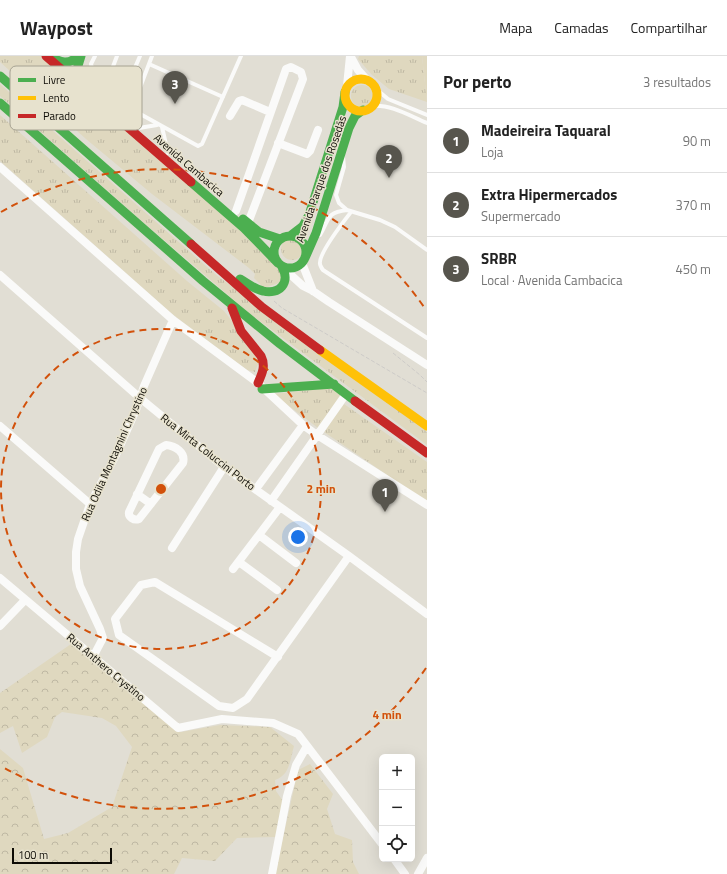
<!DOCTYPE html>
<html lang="pt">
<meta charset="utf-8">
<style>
body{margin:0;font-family:"Titillium Web",sans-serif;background:#f2f2f2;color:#222}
.controls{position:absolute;right:12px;bottom:12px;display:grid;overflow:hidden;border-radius:6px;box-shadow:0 4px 16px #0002}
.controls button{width:36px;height:36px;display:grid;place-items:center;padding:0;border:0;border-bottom:1px solid #e0e0e0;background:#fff;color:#222;font:20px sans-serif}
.scale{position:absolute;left:12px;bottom:10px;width:100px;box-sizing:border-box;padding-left:4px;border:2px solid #0d0b05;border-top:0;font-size:11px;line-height:14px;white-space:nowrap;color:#0d0b05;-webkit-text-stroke:3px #e7e2ce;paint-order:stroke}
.you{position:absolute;left:298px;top:481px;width:14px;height:14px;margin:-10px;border:3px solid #fff;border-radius:50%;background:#1a73e8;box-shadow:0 0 0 6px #1a73e833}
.badge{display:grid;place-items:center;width:26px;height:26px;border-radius:50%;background:#57554d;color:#fff;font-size:13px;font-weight:700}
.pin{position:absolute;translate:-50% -33px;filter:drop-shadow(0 1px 2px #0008)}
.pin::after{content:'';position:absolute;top:21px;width:14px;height:12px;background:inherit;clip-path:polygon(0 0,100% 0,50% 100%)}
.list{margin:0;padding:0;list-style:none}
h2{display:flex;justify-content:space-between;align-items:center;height:52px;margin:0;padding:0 16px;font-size:17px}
h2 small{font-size:13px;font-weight:400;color:#767676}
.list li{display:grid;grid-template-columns:26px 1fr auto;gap:12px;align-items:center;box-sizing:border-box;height:64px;padding:0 16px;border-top:1px solid #e0e0e0}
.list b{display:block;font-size:15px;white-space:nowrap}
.list p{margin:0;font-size:13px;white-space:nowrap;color:#767676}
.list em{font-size:13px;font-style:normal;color:#767676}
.icon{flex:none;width:22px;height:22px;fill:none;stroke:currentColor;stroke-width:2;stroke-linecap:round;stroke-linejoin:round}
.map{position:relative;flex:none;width:427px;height:818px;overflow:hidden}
header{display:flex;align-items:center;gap:24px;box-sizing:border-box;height:56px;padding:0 20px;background:#fff;border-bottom:1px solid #e0e0e0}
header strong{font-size:19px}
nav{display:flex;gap:22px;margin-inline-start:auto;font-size:14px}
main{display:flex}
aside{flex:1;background:#fff}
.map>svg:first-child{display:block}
.grass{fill:url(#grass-tufts)}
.forest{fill:url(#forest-crowns)}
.park{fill:#dfd8bf}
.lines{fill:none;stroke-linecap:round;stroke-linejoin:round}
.path{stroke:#cdcbc8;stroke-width:1;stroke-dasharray:4 2;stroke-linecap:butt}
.lane{stroke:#fafaf9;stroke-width:4}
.street{stroke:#fafaf9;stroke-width:8}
.fast{stroke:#4caf50;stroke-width:9}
.slow{stroke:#ffc107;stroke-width:9}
.jam{stroke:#c62828;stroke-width:9}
.ring{fill:none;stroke:#d2510b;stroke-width:2;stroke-dasharray:7 5}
.labels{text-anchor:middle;stroke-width:3;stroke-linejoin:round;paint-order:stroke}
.street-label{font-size:11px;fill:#0d0b05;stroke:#e7e2ce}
.key{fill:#e7e2ce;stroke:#a6a292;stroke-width:1}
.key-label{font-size:11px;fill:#0d0b05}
.centre{fill:#d2510b;stroke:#e7e2ce;stroke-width:2}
.ring-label{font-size:12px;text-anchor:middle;font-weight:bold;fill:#d2510b;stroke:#e7e2ce;stroke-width:3;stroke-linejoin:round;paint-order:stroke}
</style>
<header>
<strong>Waypost</strong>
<nav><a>Mapa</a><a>Camadas</a><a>Compartilhar</a></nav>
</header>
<main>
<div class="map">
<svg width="427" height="818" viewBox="0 0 427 818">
<defs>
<pattern id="grass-tufts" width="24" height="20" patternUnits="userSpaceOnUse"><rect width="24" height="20" fill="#dfd8bf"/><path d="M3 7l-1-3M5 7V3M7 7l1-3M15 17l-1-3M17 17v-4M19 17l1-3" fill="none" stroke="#beb8a3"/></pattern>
<pattern id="forest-crowns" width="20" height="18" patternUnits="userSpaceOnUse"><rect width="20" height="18" fill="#dfd8bf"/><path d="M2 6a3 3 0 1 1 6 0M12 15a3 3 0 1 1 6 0" fill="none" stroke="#beb8a3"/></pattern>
</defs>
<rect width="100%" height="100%" fill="#e1ded4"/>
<path class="grass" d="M 0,0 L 41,0 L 242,175 L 284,217 L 282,226 L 264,232 L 254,222 L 255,218 L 249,212 L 152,138 L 86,83 L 0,6 Z
M 359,0 L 422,0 L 427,46 L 389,33 L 372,19 L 358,3 Z
M 0,28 L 215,218 L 427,376 L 427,389 L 249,257 L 143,166 L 0,40 Z
M351 40a11 11 0 1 1 22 0a11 11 0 1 1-22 0Z
M 0,59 L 187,225 L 224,255 L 232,265 L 259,305 L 255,316 L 247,314 L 172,258 L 0,105 Z
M281 193a11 11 0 1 1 22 0a11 11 0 1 1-22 0Z
M 330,332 L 342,339 L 318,372 L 273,338 Z
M 344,348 L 427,406 L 427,446 L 324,376 Z"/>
<path class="forest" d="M 71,588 L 181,676 L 220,669 L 270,671 L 294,690 C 290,704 290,719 275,724 L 276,735 L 283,745 L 276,781 L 237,782 L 215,805 L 182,802 L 174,818 L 0,818 L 0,693 L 23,712 L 44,783 L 68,777 L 112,751 L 132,691 L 116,670 L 102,662 L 62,656 L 55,661 L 47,681 L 22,697 L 13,670 L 0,677 L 0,637 Z
M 310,708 L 333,738 L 327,753 L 335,778 L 352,784 L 353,806 L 359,818 L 275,818 L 298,714 Z"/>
<path class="park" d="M 422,0 L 427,0 L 427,46 Z"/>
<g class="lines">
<path class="path" d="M 274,245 L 282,252 L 427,337
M 393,297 L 420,319 L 427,326"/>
<path class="lane" d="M 95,0 L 91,8 L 92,12 L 109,21 L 102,36
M 117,0 L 109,21 L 126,29 L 128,28 L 140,0
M 152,0 L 133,50 L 133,54 L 198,90 L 202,88 L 241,0
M 149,8 L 223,41
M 376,33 L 388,43 L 427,59
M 372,50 C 391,48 410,60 427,67
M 162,71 L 168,97
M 139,72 L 157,69
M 343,101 L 344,111 L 336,139 L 339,147 L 347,154 L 380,164 L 395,171 L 427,194
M 351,156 C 344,165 318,198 320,208 C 320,209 322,213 323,214 L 427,282
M 320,179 C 330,163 325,157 347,154"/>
<path class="street" d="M 351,1 L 358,14 L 368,25
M 347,30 L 350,0
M 230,60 L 239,45 L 242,44 L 270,56
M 278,87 L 307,98 L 310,95 L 318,74
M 0,111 L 173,264 L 258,327 L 303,369 L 317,379 L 427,449
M 236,155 L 286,13 L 291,11 L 301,16 L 303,23 L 248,167
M 302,207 L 313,235
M 287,212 L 292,220 L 303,230 L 313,235 L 329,246 L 427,309
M 0,219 L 140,342 L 224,411 L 349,500 L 427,558
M 0,370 L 90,448
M 166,389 C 175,390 186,396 183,407 L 139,463 C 134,465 128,461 129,456 L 159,393 Z
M 256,433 L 303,369
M 137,438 L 151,448
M 271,445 L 346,338
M 259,479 L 296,507
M 172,492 L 224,411
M 239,506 L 277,534
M 233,513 L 280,451
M 0,522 L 178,672 L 222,663 L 273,667 L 298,678 L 382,788
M 0,570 L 25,544
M 93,601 L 103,582 L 100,573 L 80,530 L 76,513 L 76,496 L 78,483 L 90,448 L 116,399 L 136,354 L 144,330 L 173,264
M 278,601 L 155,526 L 141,529 L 115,563 L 119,579 L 219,650 L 233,652 L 247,643 L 349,500
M 394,803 L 405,818
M 272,818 L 287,740 L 296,709 L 307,690
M 418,818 L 427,802"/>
<path class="fast" d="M 51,0 C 60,7 69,9 78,0
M 81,0 L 77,13 L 78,17 L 128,62
M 0,20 L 191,188
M 0,47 L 203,225 L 280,288 L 355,345
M 191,126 L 244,172 L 278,207
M 243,163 L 259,176 L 280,183
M274 196a16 16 0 1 1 32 0a16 16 0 1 1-32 0Z
M 290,180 L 303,170 L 309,159 L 343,51 L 345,36
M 305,202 L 316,177 L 349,72 L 355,60 L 363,54
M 240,223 C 247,227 254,233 263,235 C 279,239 291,227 282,211
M 262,333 L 334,328"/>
<path class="slow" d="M345 39a16 16 0 1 1 32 0a16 16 0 1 1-32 0Z
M 320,294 L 427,370"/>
<path class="jam" d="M 46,0 L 191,126
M 191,188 L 262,251 L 320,294
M 232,252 L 241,275 L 261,300 C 266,310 262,318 258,327
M 355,345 L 427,397"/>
</g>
<g class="ring">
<circle cx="161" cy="433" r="160"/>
<path d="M426 612A320 320 0 0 1 1 710M1 156A320 320 0 0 1 426 254"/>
</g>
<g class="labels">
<g class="street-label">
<text transform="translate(189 109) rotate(41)" y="4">Avenida Cambacica</text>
<text transform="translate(321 123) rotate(-71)" y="4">Avenida Parque dos Rosedás</text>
<text transform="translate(208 396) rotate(38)" y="4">Rua Mirta Coluccini Porto</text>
<text transform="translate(114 398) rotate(-66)" y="4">Rua Odila Montagnini Chrystino</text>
<text transform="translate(106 611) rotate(40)" y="4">Rua Anthero Crystino</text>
</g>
</g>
<rect x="10" y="10" width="132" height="64" rx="6" class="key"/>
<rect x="18" y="22" width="18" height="4" fill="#4caf50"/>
<rect x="18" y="40" width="18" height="4" fill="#ffc107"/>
<rect x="18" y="58" width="18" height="4" fill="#c62828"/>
<g class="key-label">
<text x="43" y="28">Livre</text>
<text x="43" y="46">Lento</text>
<text x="43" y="64">Parado</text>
</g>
<circle cx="161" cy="433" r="6" class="centre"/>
<g class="ring-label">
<text x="321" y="437">2 min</text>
<text x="387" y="663">4 min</text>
</g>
</svg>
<div class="controls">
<button>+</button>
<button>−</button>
<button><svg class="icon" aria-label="locate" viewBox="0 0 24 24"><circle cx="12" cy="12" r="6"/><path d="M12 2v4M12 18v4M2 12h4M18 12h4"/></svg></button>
</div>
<div class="scale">100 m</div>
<div class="you"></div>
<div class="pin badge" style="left:385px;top:456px">1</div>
<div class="pin badge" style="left:389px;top:122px">2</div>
<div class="pin badge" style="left:175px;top:48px">3</div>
</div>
<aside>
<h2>Por perto<small>3 resultados</small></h2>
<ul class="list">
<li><span class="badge">1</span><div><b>Madeireira Taquaral</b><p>Loja</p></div><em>90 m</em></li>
<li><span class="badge">2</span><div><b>Extra Hipermercados</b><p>Supermercado</p></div><em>370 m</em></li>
<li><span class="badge">3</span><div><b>SRBR</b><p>Local · Avenida Cambacica</p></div><em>450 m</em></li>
</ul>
</aside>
</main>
